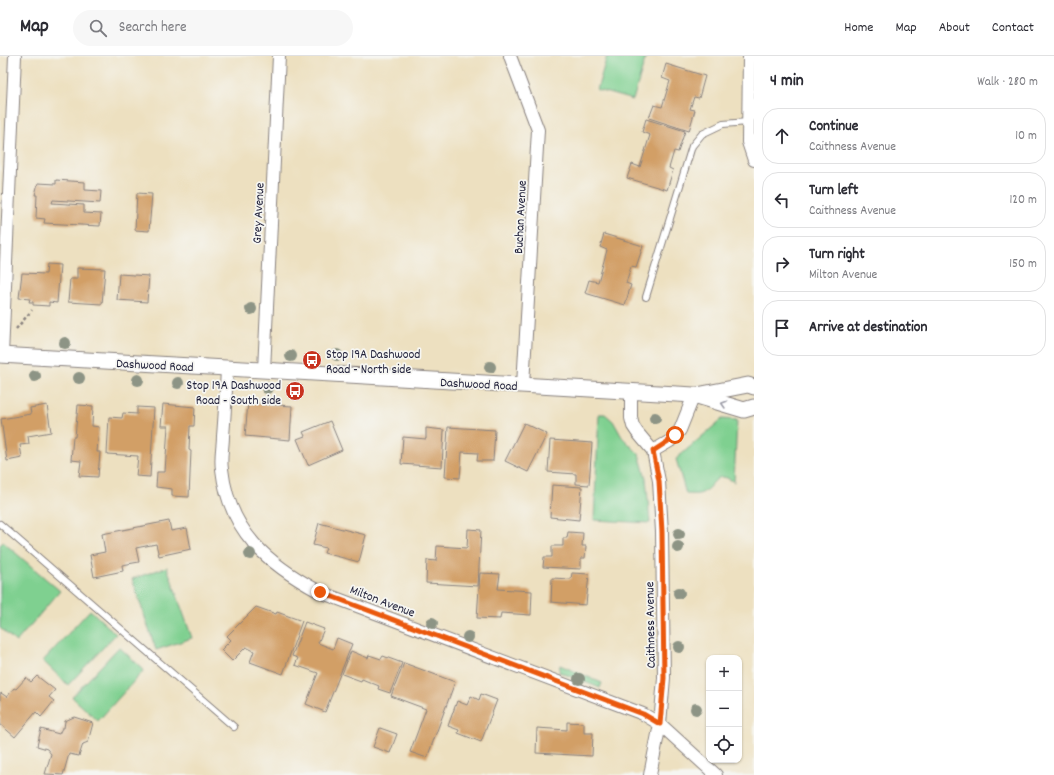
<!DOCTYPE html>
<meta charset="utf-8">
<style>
body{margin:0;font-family:Dekko,sans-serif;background:#f7f7f7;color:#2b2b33}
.controls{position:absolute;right:12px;bottom:12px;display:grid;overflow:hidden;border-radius:8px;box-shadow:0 1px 3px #0004}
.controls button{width:36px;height:36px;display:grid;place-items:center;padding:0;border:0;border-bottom:1px solid #e1e1e2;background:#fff;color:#2b2b33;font:20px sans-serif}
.stop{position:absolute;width:12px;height:12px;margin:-9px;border:3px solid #ea580c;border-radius:50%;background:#fff}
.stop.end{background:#ea580c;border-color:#fff;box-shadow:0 1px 4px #0008}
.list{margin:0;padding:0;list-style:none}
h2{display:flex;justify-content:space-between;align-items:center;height:52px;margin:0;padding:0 16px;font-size:17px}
h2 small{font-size:13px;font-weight:400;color:#7c7c81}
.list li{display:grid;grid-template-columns:26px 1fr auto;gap:12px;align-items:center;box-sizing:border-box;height:56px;margin:0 8px 8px;padding:0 8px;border:1px solid #e1e1e2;border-radius:16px}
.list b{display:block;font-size:15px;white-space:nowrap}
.list p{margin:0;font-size:13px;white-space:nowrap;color:#7c7c81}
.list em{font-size:13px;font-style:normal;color:#7c7c81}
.icon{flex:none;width:22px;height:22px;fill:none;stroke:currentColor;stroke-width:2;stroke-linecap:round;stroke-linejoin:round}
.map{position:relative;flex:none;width:754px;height:719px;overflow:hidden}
header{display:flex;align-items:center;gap:24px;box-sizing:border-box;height:56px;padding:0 20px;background:#fff;border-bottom:1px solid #e1e1e2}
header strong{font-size:19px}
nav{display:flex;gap:22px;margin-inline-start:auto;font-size:14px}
.search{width:280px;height:36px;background:#f7f7f7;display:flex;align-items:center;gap:10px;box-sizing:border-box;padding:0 14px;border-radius:22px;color:#7c7c81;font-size:15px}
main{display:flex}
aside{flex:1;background:#fff}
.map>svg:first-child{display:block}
.green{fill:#7fd090;stroke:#507966}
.building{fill:#d29f66}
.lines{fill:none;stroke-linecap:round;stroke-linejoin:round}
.service-casing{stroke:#88817e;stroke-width:8}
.minor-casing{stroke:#88817e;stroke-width:14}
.tertiary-casing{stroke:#88817e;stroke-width:17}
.path{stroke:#88817e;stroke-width:2.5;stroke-dasharray:3 3;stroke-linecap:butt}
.service{stroke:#fff;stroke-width:6}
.minor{stroke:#fff;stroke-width:12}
.tertiary{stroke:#fff;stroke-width:15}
.tree{fill:#8d9485}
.oneway{stroke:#9c9ca7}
.route{stroke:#ea580c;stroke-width:5}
.labels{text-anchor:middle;stroke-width:3.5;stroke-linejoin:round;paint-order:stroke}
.street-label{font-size:13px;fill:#22223b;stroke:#f6f6f2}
.poi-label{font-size:13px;fill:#22223b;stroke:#f6f6f2;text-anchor:start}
</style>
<header>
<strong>Map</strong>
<div class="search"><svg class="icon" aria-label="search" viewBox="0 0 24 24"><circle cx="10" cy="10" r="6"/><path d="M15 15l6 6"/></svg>Search here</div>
<nav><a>Home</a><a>Map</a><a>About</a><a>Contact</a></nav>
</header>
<main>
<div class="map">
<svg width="754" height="719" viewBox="0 0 754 719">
<rect width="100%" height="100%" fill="#f6f6f2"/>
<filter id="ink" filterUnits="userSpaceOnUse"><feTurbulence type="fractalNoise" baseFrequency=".025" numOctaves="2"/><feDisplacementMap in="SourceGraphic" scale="8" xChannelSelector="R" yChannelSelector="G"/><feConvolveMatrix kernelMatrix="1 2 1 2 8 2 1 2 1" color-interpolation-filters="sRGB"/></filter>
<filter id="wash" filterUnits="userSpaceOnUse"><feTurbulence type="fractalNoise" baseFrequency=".012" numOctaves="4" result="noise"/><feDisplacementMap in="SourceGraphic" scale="16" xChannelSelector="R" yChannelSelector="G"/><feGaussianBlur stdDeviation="0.9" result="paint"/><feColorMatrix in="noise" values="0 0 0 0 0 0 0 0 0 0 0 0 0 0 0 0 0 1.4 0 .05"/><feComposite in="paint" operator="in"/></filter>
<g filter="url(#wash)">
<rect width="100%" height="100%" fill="#ede0c0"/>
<path class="green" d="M 607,0 L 646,0 L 633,44 L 597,34 Z
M 599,358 L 605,358 L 613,365 L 622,381 L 639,398 L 646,422 L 650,467 L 594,464 Z
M 722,363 L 737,364 L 734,426 C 715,413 716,429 702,437 C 698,439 691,438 686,438 L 676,403 Z
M 3,486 L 60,535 L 16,586 L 0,572 L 0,489 Z
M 167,511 L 192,582 L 156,594 L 132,523 Z
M 90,554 L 116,578 L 68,629 L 43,605 Z
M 119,591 L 144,614 L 98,665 L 72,641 Z
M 560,609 L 602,627 L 600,632 L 559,616 Z"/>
<g id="blocks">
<path class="building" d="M 666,8 L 705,20 L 699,42 L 694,41 L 690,53 L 695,54 L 689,75 L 649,62 L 654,49 L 662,51 L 670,25 L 662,22 Z
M 646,63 L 685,75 L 678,96 L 674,95 L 669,112 L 673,114 L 667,134 L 627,122 L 632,108 L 640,111 L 650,79 L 642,76 Z
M 56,124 L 85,126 L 85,134 L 101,135 L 100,147 L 53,144 L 52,147 L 84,149 L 84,157 L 101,158 L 100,170 L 44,167 L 45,163 L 36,162 L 37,139 L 35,139 L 38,127 L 56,128 Z
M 137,137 L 152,138 L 149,175 L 135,174 Z
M 604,178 L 643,190 L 636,211 L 631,210 L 626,227 L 631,229 L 625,249 L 585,237 L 589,224 L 598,226 L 607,194 L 600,191 Z
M 47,208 L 60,209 L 57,247 L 49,246 L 49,250 L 33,249 L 33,246 L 29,246 L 30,243 L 19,242 L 22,217 L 46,218 Z
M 77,212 L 105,213 L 102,248 L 68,246 L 70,223 L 77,223 Z
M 119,218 L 149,220 L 147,246 L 117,244 Z
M 248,347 L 292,350 L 290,384 L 245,380 Z
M 163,348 L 195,351 L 194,370 L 190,370 L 189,394 L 191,395 L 189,441 L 172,440 L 172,433 L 156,431 L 157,416 L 165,416 L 168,370 L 161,370 Z
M 47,349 L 51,376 L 28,380 L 29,388 L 20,389 L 22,402 L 7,405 L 1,363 L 31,358 L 30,352 Z
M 78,349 L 93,350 L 92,370 L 99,371 L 97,396 L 100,396 L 98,421 L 79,420 L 81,405 L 71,404 L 73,381 L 75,381 Z
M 137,351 L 154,352 L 150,421 L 136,420 L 138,400 L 107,398 L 109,361 L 122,362 L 123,357 L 137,358 Z
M 330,365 L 342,394 L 308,409 L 297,383 L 305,380 L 303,376 Z
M 524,367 L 547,378 L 528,416 L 505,405 Z
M 448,371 L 495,374 L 493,405 L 477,405 L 478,397 L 462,396 L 460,422 L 445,421 Z
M 426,372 L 444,374 L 442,411 L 401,408 L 403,381 L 426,383 Z
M 550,384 L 592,387 L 589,429 L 576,428 L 576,418 L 548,416 Z
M 552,429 L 582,431 L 579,464 L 550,461 Z
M 169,465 L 171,475 L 187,472 L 191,493 L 159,500 L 156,488 L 136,492 L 139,506 L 122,509 L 123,515 L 94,521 L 90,499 L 105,496 L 102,478 Z
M 319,467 L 366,479 L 359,506 L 324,497 L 326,492 L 313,489 Z
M 468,473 L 481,474 L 478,530 L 426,527 L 427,504 L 436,505 L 437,490 L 467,492 Z
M 568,476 L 583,477 L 582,490 L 586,490 L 585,502 L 581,502 L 581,513 L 543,511 L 544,501 L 552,501 L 552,490 L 563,490 L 563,482 L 567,482 Z
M 480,517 L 500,518 L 498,533 L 532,535 L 531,559 L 501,557 L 500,563 L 477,562 Z
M 572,517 L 589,518 L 586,549 L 551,546 L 552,522 L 571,523 Z
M 256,551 L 276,558 L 277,556 L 302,565 L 283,618 L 250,606 L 254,595 L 246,591 L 232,605 L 221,594 L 231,584 L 227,580 Z
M 305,566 L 324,573 L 318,587 L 333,593 L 337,582 L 352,588 L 325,656 L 306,648 L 318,617 L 295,609 L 298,602 L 292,600 Z
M 351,595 L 368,602 L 369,599 L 381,603 L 383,600 L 402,607 L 390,637 L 378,633 L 379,630 L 362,623 L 361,625 L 342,618 Z
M 404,607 L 455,626 L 427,702 L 410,696 L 426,653 L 391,640 Z
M 37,620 L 55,634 L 49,641 L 54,645 L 41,661 L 36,656 L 15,681 L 0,668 L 0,639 L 1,637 L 7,641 L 14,632 L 16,633 L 26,622 L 31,626 Z
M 481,638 L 497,644 L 481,686 L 458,677 L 459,674 L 448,670 L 457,645 L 467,649 L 471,640 L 479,644 Z
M 74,661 L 93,667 L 88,686 L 83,688 L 79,700 L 69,698 L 63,719 L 45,718 L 51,698 L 47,693 L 37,690 L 41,673 L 59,678 L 62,672 L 64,672 L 65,665 Z
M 567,666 L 584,667 L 584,677 L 593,677 L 592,700 L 536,697 L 537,672 L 567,674 Z
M 380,672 L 397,678 L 390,697 L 373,691 Z"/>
</g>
</g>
<g filter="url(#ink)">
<use href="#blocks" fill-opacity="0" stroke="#88817e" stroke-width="1"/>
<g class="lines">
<defs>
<path id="service" d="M 646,241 L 692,90 L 702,78 L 723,68 L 748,66
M 0,468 L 234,671"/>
<path id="minor" d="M 510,0 L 538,74 L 523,329
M 749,0 L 748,86 L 754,104
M 2,299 L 15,0
M 227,312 C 226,335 225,357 223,380 C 223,390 220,402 222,413 C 229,476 268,508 320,536 L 643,658 L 660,668 L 650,719
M 264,314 L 279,0
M 631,336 L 631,362 L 633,370 L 637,376 L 653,395 L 659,425 L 662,476 L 664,622 L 660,668 L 716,719
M 653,395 L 670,385 L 680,374 L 694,339"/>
<path id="tertiary" d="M 0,299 L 694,339 L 744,354 L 754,351
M 697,339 L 748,329 L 754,331"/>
</defs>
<use href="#service" class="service-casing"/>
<use href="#minor" class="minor-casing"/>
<use href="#tertiary" class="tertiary-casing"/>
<path class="path" d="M 16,273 L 32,254"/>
<use href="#service" class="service"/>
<use href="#minor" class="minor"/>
<use href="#tertiary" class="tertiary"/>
</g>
<g class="tree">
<circle cx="251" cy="253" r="6"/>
<circle cx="65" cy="287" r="6"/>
<circle cx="337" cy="299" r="6"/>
<circle cx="291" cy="300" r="6"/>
<circle cx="490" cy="311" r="6"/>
<circle cx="35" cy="320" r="6"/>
<circle cx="79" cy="322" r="6"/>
<circle cx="138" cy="324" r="6"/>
<circle cx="178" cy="327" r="6"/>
<circle cx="267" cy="332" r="6"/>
<circle cx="655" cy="362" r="6"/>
<circle cx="679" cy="478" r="6"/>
<circle cx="678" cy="491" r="6"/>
<circle cx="250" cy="498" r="6"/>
<circle cx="679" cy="537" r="6"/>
<circle cx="432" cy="567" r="6"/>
<circle cx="468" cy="581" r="6"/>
<circle cx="679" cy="591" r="6"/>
<circle cx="579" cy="623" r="6"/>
<circle cx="696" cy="653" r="6"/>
</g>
<defs><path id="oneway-chevron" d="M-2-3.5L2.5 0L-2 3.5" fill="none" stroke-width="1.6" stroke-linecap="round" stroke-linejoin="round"/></defs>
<use class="oneway" href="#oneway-chevron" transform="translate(724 348) rotate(-164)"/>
</g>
<g class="lines" filter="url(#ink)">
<path class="route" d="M 320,536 L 643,658 L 660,668 L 664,622 L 662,476 L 659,425 L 653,395 L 670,384 L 675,379"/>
</g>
<defs>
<symbol id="bus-disc" viewBox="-11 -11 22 22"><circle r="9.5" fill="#c8321e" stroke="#f6f6f2"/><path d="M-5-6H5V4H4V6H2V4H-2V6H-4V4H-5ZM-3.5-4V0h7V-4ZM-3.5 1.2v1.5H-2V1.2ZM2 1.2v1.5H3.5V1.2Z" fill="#fff"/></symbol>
</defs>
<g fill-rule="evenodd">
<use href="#bus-disc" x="301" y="293" width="22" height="22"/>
<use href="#bus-disc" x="284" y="324" width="22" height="22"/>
</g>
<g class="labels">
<g class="street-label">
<text transform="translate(257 157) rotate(-87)" y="5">Grey Avenue</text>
<text transform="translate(519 161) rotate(-87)" y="5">Buchan Avenue</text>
<text transform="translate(155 308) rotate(3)" y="5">Dashwood Road</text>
<text transform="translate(479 327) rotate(3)" y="5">Dashwood Road</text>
<text transform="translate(383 544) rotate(21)" y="5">Milton Avenue</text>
<text transform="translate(649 569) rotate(-91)" y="5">Caithness Avenue</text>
</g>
<g class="poi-label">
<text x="326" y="302">Stop 19A Dashwood<tspan x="326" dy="15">Road - North side</tspan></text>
<text x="281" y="333" text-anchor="end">Stop 19A Dashwood<tspan x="281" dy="15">Road - South side</tspan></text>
</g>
</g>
</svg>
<div class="controls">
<button>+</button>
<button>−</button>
<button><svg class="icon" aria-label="locate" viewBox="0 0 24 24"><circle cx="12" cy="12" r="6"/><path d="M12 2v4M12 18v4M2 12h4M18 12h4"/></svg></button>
</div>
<div class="stop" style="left:675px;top:379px"></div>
<div class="stop end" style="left:320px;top:536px"></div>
</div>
<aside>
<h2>4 min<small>Walk · 280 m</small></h2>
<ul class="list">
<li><svg class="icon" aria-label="ahead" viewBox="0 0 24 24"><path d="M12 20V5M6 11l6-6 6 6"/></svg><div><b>Continue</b><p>Caithness Avenue</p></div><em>10 m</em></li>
<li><svg class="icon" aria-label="left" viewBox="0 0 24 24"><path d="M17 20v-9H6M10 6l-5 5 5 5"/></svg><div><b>Turn left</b><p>Caithness Avenue</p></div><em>120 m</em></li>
<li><svg class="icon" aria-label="right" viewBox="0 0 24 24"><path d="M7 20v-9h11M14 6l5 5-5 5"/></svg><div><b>Turn right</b><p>Milton Avenue</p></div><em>150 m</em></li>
<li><svg class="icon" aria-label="arrive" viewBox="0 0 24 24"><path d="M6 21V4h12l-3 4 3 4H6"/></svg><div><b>Arrive at destination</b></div></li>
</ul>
</aside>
</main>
